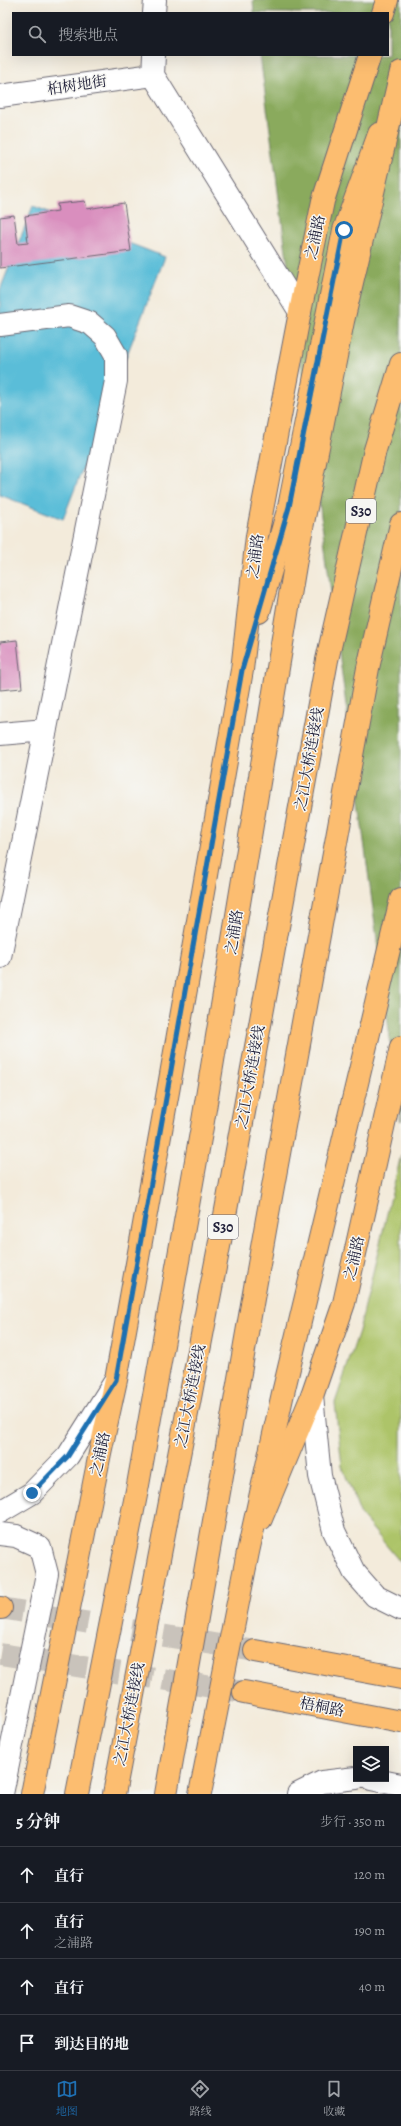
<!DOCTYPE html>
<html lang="zh">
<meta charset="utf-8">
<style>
body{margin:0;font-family:Alegreya,"Noto Serif SC",serif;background:#242831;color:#f1f3f6}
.controls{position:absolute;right:12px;bottom:12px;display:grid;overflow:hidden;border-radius:0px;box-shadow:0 4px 16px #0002}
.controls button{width:36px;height:36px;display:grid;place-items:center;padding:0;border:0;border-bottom:1px solid #363941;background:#171b24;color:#f1f3f6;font:20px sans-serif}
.stop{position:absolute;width:12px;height:12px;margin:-9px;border:3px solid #1f6fb2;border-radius:50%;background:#fff}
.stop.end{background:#1f6fb2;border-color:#fff;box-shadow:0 1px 4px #0008}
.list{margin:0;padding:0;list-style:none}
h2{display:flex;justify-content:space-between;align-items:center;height:52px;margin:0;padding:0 16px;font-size:17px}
h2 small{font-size:13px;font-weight:400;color:#9ea1a6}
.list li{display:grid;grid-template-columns:26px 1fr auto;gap:12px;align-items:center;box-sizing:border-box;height:56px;padding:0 16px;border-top:1px solid #363941}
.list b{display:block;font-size:15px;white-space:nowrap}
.list p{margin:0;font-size:13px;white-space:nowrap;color:#9ea1a6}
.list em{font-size:13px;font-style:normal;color:#9ea1a6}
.icon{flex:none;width:22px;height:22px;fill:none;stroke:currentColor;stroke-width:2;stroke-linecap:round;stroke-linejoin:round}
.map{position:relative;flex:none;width:401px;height:1794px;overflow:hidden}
.search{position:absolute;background:#171b24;box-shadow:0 4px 16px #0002;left:12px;right:12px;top:12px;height:44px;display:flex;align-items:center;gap:10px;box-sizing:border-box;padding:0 14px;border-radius:0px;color:#9ea1a6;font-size:15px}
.sheet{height:276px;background:#171b24}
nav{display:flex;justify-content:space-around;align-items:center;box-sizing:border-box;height:56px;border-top:1px solid #363941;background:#171b24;font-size:11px;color:#9ea1a6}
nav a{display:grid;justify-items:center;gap:2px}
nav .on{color:#1f6fb2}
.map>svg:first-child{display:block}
.green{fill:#adc469;stroke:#687352}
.forest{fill:#8aaa5d;stroke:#56664c}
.water{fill:#5abdd8;stroke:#3e708a}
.building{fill:#d98ebe}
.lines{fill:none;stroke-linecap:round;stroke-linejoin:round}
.major-tunnel{stroke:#c9c3bb;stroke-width:22;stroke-dasharray:22 11;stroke-linecap:butt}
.minor-casing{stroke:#6b6873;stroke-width:24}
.major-casing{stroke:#6b6873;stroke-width:24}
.highway-casing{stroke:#6b6873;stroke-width:24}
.minor{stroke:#fff;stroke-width:22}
.major{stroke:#fcbd6f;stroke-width:22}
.highway{stroke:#fcbd6f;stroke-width:22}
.route{stroke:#1f6fb2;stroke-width:5}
.labels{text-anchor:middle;stroke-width:3;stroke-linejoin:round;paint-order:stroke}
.shield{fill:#f6f6f2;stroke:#626272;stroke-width:1}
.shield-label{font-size:14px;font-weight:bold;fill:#22223b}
.street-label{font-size:15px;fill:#22223b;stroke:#f6f6f2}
</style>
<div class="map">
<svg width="401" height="1794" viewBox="0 0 401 1794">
<rect width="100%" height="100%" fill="#f6f6f2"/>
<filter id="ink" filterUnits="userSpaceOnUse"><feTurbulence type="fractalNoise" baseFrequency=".025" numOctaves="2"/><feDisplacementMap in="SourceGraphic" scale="8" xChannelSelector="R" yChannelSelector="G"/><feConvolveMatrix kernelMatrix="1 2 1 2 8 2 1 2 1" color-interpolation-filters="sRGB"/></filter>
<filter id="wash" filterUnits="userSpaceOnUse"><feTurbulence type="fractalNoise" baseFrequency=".012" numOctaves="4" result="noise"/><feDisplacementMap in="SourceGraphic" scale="16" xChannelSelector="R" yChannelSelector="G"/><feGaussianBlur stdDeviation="0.9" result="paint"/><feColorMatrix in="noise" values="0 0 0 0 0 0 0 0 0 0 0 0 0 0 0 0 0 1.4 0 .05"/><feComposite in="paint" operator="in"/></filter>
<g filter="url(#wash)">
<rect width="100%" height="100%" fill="#f3ebdb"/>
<path class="green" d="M 401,1155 L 401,1563 L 361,1515 L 342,1466 L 335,1403 L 359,1331 Z"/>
<path class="forest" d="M 253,0 L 401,0 L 401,1121 L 260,55 L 388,55 L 388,13 L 254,13 Z"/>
<path class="water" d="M 33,206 L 165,257 L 63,519 L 0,495 L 0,290 Z"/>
<g id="blocks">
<path class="building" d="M 85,201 L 87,209 L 124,203 L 131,251 L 0,268 L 0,217 L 14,215 L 18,244 L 28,243 L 25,216 L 58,211 L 57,204 Z
M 17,640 L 22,688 L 0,690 L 0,642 Z"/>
</g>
</g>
<g filter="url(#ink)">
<use href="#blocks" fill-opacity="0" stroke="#6b6873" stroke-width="1"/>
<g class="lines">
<path class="major-tunnel" d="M 1,1608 L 255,1651
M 0,1654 L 244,1692"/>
<defs>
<path id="minor" d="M 154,13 L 155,0
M 154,55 L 153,75 L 300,312
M 0,96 L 153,75
M 0,325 L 69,316 L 90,323 L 105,336 L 116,355 L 116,381 L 0,957
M 0,734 L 46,730
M 312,1396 L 320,1476 L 334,1531 L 354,1572 L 375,1596 L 401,1609
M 0,1512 L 32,1493 L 68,1456 L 114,1383
M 0,1534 L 16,1536 L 40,1547 L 47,1574 L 2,1794
M 371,1779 L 401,1785
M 298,1794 L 322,1782 L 356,1778"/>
<path id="major" d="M 383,13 L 387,0
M 259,612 L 289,507 L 344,230 L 379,134
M 261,1519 L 312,1396 L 344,1303 L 401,1047
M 0,1608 L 1,1608
M 255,1651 L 401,1678
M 244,1692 L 401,1722
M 32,1794 L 100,1453 L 116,1380 L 169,1086 L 242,670 L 257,536 L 300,312 L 323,201 L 370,55"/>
<path id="highway" d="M 77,1794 L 138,1485 L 202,1127 L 297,553 L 343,321 L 401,72
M 114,1794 L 226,1210 L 327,660 L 375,450 L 401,364
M 166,1794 L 267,1219 L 368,668 L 401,524
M 200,1794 L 248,1552 L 283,1393 L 401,899"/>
</defs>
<use href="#minor" class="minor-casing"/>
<use href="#major" class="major-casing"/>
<use href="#highway" class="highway-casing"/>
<use href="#minor" class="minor"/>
<use href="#major" class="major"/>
<use href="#highway" class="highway"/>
</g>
</g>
<g class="lines" filter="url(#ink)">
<path class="route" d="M 32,1493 L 68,1456 L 116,1380 L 242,670 L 289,507 L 344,230"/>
</g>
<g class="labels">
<g class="shield">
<rect x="346" y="499" width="30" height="24" rx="3"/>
<rect x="208" y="1215" width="30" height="24" rx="3"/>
</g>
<g class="shield-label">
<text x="361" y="516">S30</text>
<text x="223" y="1232">S30</text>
</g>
<g class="street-label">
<text transform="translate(77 85) rotate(-8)" y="5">桕树地街</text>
<text transform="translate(315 237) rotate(-78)" y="5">之浦路</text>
<text transform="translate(255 556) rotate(-83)" y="5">之浦路</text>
<text transform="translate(309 759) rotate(-80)" y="5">之江大桥连接线</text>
<text transform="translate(234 932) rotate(-81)" y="5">之浦路</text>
<text transform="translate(250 1077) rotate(-80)" y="5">之江大桥连接线</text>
<text transform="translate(354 1258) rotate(-77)" y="5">之浦路</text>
<text transform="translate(190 1396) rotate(-79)" y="5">之江大桥连接线</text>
<text transform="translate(100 1454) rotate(-78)" y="5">之浦路</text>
<text transform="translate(322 1707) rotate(11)" y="5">梧桐路</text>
<text transform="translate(129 1714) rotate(-79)" y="5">之江大桥连接线</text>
</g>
</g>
</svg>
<div class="controls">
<button><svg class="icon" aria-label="layers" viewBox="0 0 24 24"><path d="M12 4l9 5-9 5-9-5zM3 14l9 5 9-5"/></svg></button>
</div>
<div class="stop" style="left:344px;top:230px"></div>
<div class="stop end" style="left:32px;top:1493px"></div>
<div class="search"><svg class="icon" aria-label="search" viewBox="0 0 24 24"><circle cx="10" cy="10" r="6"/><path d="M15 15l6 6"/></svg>搜索地点</div>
</div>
<section class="sheet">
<h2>5 分钟<small>步行 · 350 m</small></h2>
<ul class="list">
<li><svg class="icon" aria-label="ahead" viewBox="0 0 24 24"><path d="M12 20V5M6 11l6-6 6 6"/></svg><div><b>直行</b></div><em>120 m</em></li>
<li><svg class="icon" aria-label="ahead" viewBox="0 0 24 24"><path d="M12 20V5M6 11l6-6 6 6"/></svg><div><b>直行</b><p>之浦路</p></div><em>190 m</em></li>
<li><svg class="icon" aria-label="ahead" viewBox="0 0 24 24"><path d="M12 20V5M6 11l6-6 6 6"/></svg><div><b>直行</b></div><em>40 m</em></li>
<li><svg class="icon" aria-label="arrive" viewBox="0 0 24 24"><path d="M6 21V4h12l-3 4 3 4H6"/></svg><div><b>到达目的地</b></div></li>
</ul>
</section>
<nav>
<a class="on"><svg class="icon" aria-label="map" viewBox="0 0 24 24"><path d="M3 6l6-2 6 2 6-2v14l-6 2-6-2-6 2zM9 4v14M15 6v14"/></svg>地图</a>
<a><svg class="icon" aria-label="directions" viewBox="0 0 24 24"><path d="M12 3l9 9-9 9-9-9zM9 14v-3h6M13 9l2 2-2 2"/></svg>路线</a>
<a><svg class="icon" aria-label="saved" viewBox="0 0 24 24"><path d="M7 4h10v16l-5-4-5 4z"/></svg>收藏</a>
</nav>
